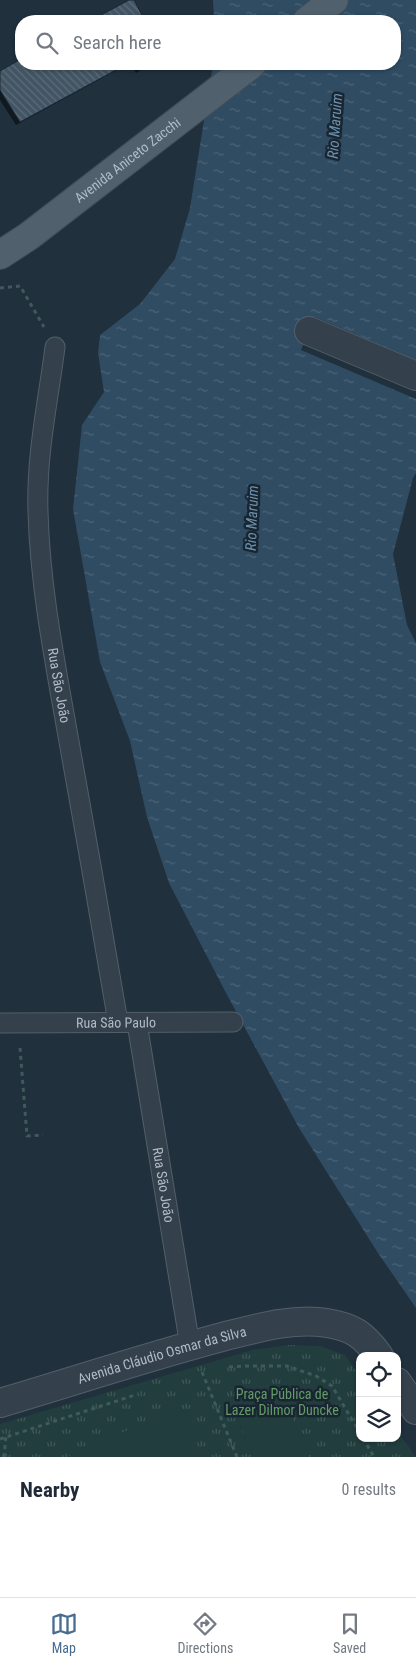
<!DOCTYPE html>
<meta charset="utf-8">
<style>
body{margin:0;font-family:"Roboto Condensed",sans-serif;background:#f6f6f7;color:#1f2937}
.controls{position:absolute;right:15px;bottom:15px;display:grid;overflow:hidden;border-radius:10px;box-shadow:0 1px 4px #0004}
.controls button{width:45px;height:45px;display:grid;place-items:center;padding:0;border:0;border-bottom:1px solid #e0e1e3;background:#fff;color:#1f2937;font:25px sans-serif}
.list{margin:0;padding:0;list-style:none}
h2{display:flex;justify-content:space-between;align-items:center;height:65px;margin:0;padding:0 20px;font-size:21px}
h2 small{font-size:16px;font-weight:400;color:#747a83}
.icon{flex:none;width:28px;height:28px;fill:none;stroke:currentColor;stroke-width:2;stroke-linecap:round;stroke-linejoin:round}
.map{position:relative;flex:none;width:416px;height:1457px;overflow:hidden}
.search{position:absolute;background:#fff;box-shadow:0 1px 4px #0004;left:15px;right:15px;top:15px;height:55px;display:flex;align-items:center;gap:12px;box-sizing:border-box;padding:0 18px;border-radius:20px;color:#747a83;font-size:19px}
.sheet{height:140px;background:#fff}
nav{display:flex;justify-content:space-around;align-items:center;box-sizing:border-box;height:70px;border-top:1px solid #e0e1e3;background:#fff;font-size:14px;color:#747a83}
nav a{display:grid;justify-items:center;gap:2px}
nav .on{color:#496c91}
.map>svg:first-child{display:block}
.park{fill:url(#park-tufts)}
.pitch{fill:#223d3d}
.water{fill:url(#water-ripples)}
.pier{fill:#20303c}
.shadow{fill:#0007}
.building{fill:url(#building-back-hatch);stroke:#1b2833}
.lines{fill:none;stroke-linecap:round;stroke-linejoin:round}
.service-casing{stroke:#525f6a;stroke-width:21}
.pedestrian-casing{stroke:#525f6a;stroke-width:30}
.minor-casing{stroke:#525f6a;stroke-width:30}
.primary-casing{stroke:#404d59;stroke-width:30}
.path{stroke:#3f5a5a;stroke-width:3;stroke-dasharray:4 4;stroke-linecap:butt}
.service{stroke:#34414c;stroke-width:19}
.pedestrian{stroke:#34414c;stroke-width:28}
.minor{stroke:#34414c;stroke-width:28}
.primary{stroke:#51606d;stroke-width:28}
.labels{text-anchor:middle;stroke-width:5;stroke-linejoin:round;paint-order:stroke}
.street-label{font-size:14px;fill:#afbcc9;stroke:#192631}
.park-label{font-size:14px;fill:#639c69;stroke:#192631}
.water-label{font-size:15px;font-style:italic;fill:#6c91af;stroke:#192631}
</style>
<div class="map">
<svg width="416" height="1457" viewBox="0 0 416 1457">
<defs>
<pattern id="park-tufts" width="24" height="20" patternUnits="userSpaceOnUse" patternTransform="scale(1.25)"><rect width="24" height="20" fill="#223d3d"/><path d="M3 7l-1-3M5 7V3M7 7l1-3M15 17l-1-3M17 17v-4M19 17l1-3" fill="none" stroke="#405758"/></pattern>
<pattern id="water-ripples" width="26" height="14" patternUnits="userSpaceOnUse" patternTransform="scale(1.25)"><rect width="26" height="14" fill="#304c63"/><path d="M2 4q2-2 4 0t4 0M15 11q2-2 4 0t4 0" fill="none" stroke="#4b6478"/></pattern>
<pattern id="building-back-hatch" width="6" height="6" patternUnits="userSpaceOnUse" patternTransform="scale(1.25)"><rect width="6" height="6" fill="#435564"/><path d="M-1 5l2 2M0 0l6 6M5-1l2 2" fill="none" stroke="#5c6c79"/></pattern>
</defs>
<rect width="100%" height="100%" fill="#20303c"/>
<path class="park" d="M 289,1345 L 320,1346 L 345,1355 L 360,1377 L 360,1438 L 397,1438 L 397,1431 L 416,1457 L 0,1457 L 0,1424 L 252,1350 Z"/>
<path class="pitch" d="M 280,1388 L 309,1457 L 253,1457 L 233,1408 Z
M 181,1407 L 203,1457 L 67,1457 Z"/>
<path class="water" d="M 213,0 L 416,0 L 416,473 L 413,478 L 393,554 L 407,625 L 416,643 L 416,1308 L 378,1253 L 299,1128 L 225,991 L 169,883 L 147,817 L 130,741 L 100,662 L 73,509 L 82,425 L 104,392 L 98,353 L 100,335 L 140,304 L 175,259 L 190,208 L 213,64 L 395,64 L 395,21 L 214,21 Z"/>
<path class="pier" d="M 315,317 L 416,360 L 416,399 L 301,350 Z"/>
<path class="shadow" d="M 132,0 L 144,21 L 93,21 Z
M 21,61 L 21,64 L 128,64 L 16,125 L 0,100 L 0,72 Z
M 129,64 L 151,64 L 136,73 Z"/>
<path class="building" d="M 129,0 L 134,0 L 145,21 L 90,21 Z
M 21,59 L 21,64 L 127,64 L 20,122 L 0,90 L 0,71 Z"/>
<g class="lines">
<defs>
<g id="service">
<path id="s1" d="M 55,347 C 48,402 36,456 38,512 C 40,587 55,662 68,736 C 85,831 102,927 118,1022"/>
<path id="s2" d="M 0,1023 L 233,1022"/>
<path id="s3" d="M 137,1023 L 190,1346"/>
</g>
<path id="pedestrian" d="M 309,331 L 416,376"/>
<g id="minor">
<path d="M 397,1382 L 416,1410"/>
<path id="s4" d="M 0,1403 C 74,1381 147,1357 222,1337 C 254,1329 294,1317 327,1323 C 353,1327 364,1335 379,1356"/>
</g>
<g id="primary">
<path d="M 307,21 L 334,0"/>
<path id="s5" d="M 0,255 L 29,236 L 252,64"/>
</g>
</defs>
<use href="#service" class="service-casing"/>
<use href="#pedestrian" class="pedestrian-casing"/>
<use href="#minor" class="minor-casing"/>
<use href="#primary" class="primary-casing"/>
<path class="path" d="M 0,288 L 20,286 L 44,327
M 20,1048 L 27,1136 L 43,1135
M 229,1367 L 247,1366 L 287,1366 L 316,1376 L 332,1386 L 360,1433
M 202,1372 L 237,1457
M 363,1438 L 374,1457
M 0,1439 L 135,1395
M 4,1457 L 6,1436"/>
<use href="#service" class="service"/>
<use href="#pedestrian" class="pedestrian"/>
<use href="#minor" class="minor"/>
<use href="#primary" class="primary"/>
</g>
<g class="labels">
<g class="street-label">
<text dy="5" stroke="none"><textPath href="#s5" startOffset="159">Avenida Aniceto Zacchi</textPath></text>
<text dy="5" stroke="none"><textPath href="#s1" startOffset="341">Rua São João</textPath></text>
<text dy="5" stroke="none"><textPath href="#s2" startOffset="116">Rua São Paulo</textPath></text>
<text dy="5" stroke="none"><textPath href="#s3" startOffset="164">Rua São João</textPath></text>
<text dy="5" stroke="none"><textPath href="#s4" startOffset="169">Avenida Cláudio Osmar da Silva</textPath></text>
</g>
<g class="park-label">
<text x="282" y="1399">Praça Pública de<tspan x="282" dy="16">Lazer Dilmor Duncke</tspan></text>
</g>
<g class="water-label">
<text transform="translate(335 126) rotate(-86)" y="5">Rio Maruim</text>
<text transform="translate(252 518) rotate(-88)" y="5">Rio Maruim</text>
</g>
</g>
</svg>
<div class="controls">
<button><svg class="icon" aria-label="locate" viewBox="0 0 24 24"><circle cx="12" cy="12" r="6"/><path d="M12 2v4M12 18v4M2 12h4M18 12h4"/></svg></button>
<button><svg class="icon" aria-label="layers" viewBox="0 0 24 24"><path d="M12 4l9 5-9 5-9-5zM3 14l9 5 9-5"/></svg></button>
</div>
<div class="search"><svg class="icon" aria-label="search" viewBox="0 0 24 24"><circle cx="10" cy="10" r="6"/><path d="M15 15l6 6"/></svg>Search here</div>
</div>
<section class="sheet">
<h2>Nearby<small>0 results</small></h2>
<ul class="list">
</ul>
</section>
<nav>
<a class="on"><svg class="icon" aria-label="map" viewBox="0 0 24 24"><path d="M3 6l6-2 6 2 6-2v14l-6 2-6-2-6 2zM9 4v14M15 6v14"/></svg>Map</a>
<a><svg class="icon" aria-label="directions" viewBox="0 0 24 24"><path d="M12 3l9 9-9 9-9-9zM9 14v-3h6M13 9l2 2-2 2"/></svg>Directions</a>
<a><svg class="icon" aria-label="saved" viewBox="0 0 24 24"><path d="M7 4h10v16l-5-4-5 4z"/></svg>Saved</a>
</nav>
